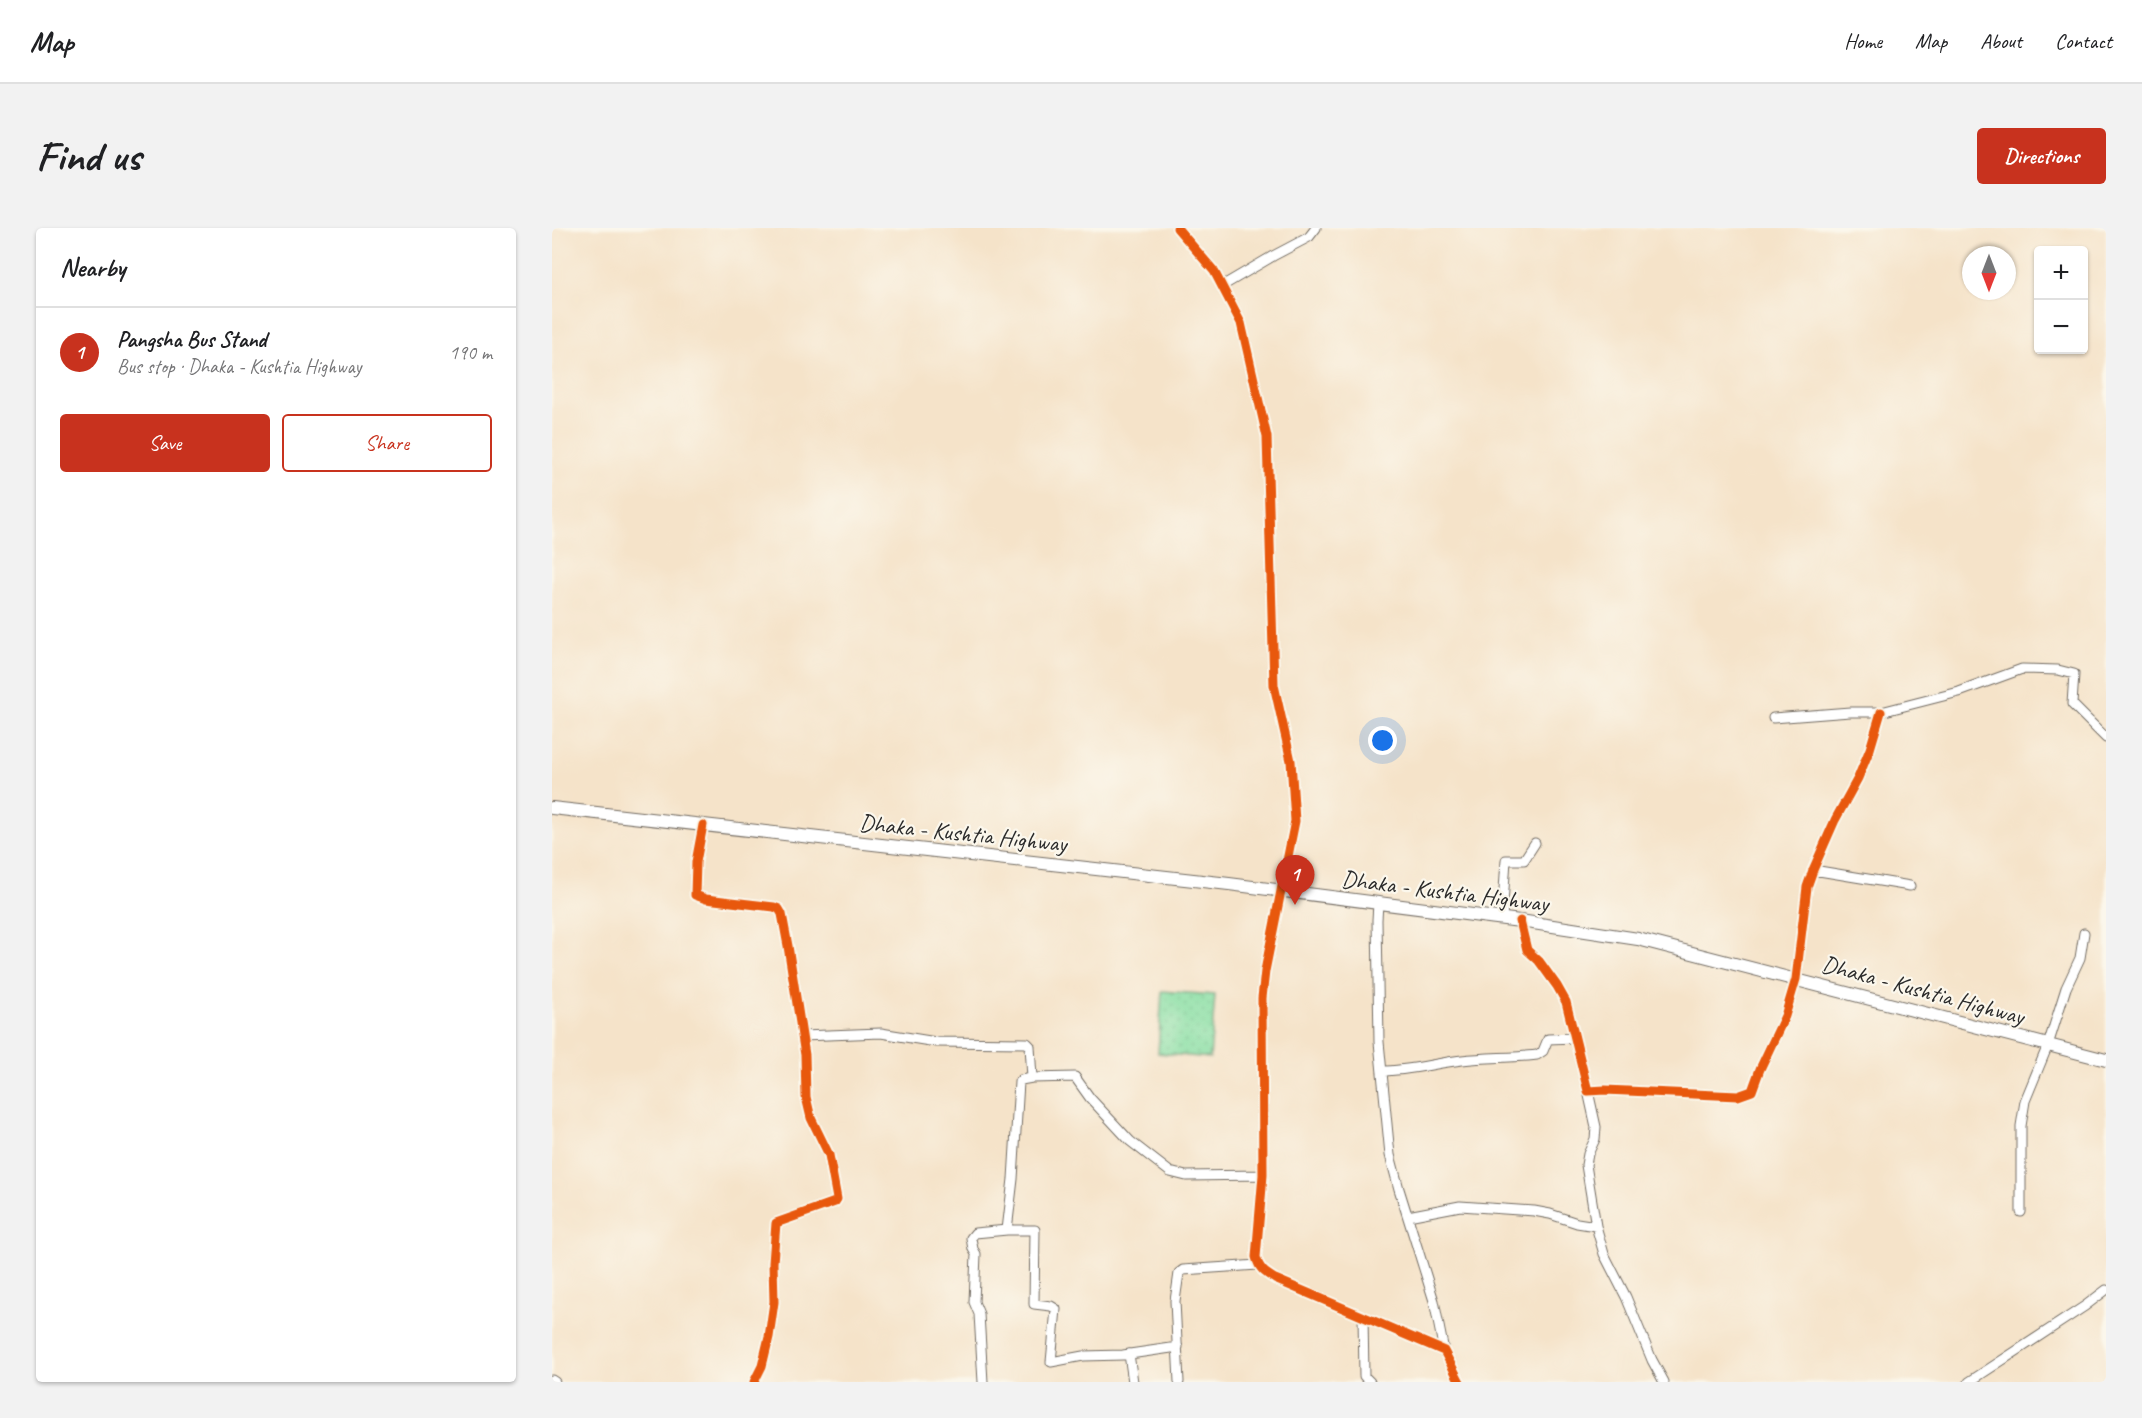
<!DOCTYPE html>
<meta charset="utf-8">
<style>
body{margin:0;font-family:Caveat,sans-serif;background:#f2f2f2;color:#202124}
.controls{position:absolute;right:18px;top:18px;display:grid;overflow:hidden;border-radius:6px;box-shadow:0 2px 4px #0004}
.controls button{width:54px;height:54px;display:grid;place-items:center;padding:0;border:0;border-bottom:2px solid #e0e0e0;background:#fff;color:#202124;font:30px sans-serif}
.compass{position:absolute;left:1410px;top:18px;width:54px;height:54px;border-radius:50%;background:#fff;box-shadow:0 2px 4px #0004;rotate:180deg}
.you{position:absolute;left:831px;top:513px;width:21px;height:21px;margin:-15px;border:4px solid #fff;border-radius:50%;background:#1a73e8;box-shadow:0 0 0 9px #1a73e833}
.badge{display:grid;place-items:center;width:39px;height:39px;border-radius:50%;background:#c8321e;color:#fff;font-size:20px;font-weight:700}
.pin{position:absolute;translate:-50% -50px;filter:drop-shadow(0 2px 3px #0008)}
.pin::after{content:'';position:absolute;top:32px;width:21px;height:18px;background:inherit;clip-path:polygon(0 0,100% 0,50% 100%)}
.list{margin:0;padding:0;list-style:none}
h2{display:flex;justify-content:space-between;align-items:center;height:78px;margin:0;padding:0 24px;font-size:26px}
h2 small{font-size:20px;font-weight:400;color:#757577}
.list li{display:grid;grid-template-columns:39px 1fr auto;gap:18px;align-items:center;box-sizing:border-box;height:90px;padding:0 24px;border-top:2px solid #e0e0e0}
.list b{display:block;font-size:22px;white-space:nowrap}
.list p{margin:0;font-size:20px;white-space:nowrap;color:#757577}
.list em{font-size:20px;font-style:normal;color:#757577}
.actions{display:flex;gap:12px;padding:18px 24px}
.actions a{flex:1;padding:14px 0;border:2px solid #c8321e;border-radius:6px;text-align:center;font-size:21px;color:#c8321e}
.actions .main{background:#c8321e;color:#fff}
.map{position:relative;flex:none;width:1554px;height:1154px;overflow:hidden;border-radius:6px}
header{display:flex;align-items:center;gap:36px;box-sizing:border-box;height:84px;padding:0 30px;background:#fff;border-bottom:2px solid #e0e0e0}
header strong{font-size:28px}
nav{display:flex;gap:33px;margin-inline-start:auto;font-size:21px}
.intro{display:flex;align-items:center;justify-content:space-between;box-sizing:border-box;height:144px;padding:0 36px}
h1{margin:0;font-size:42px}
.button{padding:15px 27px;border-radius:6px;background:#c8321e;color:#fff;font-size:21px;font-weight:700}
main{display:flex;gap:36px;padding:0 36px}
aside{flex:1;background:#fff;border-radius:6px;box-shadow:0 2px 4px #0004}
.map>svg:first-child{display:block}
.park{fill:url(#park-dots);stroke:#588467;stroke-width:1.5}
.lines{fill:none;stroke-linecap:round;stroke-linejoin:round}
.minor-casing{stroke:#726b62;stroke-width:11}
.major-casing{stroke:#726b62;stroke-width:14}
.minor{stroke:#fff;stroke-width:9}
.major{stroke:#fff;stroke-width:12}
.cycleway-casing{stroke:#fbf7ec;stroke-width:13}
.cycleway{stroke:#e8590c;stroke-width:9}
.labels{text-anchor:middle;stroke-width:4.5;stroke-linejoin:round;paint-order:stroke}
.street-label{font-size:24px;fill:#2b2b2b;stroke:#fbf7ec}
</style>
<header>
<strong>Map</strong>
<nav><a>Home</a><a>Map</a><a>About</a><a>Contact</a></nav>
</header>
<div class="intro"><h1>Find us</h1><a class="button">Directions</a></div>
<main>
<aside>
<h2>Nearby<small></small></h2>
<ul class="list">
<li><span class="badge">1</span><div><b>Pangsha Bus Stand</b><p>Bus stop · Dhaka - Kushtia Highway</p></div><em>190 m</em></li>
</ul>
<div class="actions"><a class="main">Save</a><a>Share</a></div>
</aside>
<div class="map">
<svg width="1554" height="1154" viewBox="0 0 1554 1154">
<defs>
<pattern id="park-dots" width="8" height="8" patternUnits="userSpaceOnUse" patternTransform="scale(1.5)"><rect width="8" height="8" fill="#86dea3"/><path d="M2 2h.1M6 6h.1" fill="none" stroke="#74bf8c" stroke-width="1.8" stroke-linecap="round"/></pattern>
</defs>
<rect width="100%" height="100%" fill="#fbf7ec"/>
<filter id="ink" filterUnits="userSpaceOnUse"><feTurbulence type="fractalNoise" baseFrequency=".0167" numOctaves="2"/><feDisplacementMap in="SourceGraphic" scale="12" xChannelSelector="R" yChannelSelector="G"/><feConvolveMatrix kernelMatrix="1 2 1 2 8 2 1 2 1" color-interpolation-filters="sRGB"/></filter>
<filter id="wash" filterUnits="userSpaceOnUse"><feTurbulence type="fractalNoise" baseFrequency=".008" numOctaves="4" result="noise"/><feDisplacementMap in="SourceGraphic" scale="24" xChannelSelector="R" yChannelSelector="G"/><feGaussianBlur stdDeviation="1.35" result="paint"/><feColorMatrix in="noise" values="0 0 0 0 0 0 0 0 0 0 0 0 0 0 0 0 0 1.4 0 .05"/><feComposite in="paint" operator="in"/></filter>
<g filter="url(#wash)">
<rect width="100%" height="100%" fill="#f5e3c9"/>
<path class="park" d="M 610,763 L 663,767 L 658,830 L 606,825 Z"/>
</g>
<g filter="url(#ink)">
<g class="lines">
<defs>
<path id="minor" d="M 625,0 L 662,43 L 689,95 L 715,209 L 722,457 L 739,533 L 743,593 L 713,743 L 710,770 L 711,947 L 704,1029 C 707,1041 713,1045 723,1051 L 892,1123 L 908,1154
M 670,58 L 721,28 L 757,9 L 764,0
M 1221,490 L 1298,484 L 1329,484 L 1407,464 L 1470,441 L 1506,442 L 1522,446 L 1520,476 L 1554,510
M 151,597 L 144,634 L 143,667 L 154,671 L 222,679 L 227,681 L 230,686 L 236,718 L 253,827 L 254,869 L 259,890 L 277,927 L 285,971 L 283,974 L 224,995 L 221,1035 L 222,1074 L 217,1109 L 210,1138 L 202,1154
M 1261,642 L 1358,658
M 826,675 L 825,692 L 827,814 L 838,927 L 847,961 L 882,1073 L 892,1123
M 950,691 L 954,632 L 972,632 L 983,615
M 968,693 L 975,722 L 987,733 L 1005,758 L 1014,774 L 1036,863 L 1053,862 L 1186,868 L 1200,863 L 1208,841 L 1233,788 L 1244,751 L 1255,659 L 1261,642 L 1283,592 L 1306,550 L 1318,521 L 1329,484
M 250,808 L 329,805 L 384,814 L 475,815 L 478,818 L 480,850 L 523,849 L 538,870 L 578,913 L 618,944 L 634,948 L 711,947
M 830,843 C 856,843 884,835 910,832 C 935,829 960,830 985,827 L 991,823 L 996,811 L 1023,810
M 1036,863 L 1044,899 L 1043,911 L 1036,926 L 1034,937 L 1044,998 L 1052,1026 L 1074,1069 L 1100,1132 L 1112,1154
M 1469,984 L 1469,898 L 1473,873 L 1496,817 L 1514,760 L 1528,730 L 1532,705
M 856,988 L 908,978 L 982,983 L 998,986 L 1025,995 L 1044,998
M 455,1002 L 483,1002 L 482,1076 L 499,1078 L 504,1081 L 499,1134 L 531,1128 L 571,1127 L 626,1119
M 811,1088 L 812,1148 L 818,1154
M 577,1126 L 581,1154
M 0,1152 L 3,1154
M 431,1154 L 427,1086 L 422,1074 L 424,1026 L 421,1021 L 419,1010 L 423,1005 L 455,1002 L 461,951 L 467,854 L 469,852 L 480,850
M 627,1154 L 623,1073 L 627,1045 L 631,1042 L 706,1037
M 1417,1154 L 1533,1078 L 1554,1062"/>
<path id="major" d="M 0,580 L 677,656 L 968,693 L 1086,711 L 1554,832"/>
</defs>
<use href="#minor" class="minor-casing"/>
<use href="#major" class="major-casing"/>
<use href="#minor" class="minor"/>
<use href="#major" class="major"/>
<defs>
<path id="cycleway" d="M 625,0 L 662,43 L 689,95 L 715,209 L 722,457 L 739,533 L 743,593 L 713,743 L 710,770 L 711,947 L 704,1029 C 707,1041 713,1045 723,1051 L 892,1123 L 908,1154
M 151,597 L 144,634 L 143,667 L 154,671 L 222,679 L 227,681 L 230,686 L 236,718 L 253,827 L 254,869 L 259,890 L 277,927 L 285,971 L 283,974 L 224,995 L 221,1035 L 222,1074 L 217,1109 L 210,1138 L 202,1154
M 968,693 L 975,722 L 987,733 L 1005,758 L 1014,774 L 1036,863 L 1053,862 L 1186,868 L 1200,863 L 1208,841 L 1233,788 L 1244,751 L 1255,659 L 1261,642 L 1283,592 L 1306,550 L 1318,521 L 1329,484"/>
</defs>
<use href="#cycleway" class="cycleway-casing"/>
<use href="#cycleway" class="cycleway"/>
</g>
</g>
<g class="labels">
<g class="street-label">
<text transform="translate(411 605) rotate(6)" y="8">Dhaka - Kushtia Highway</text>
<text transform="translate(893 663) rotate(7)" y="8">Dhaka - Kushtia Highway</text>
<text transform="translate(1371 762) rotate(15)" y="8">Dhaka - Kushtia Highway</text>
</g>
</g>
</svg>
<div class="controls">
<button>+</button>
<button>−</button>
</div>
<svg class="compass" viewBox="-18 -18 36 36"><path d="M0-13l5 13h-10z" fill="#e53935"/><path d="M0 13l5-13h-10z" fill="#757577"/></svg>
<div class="you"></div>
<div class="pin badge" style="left:743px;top:677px">1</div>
</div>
</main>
